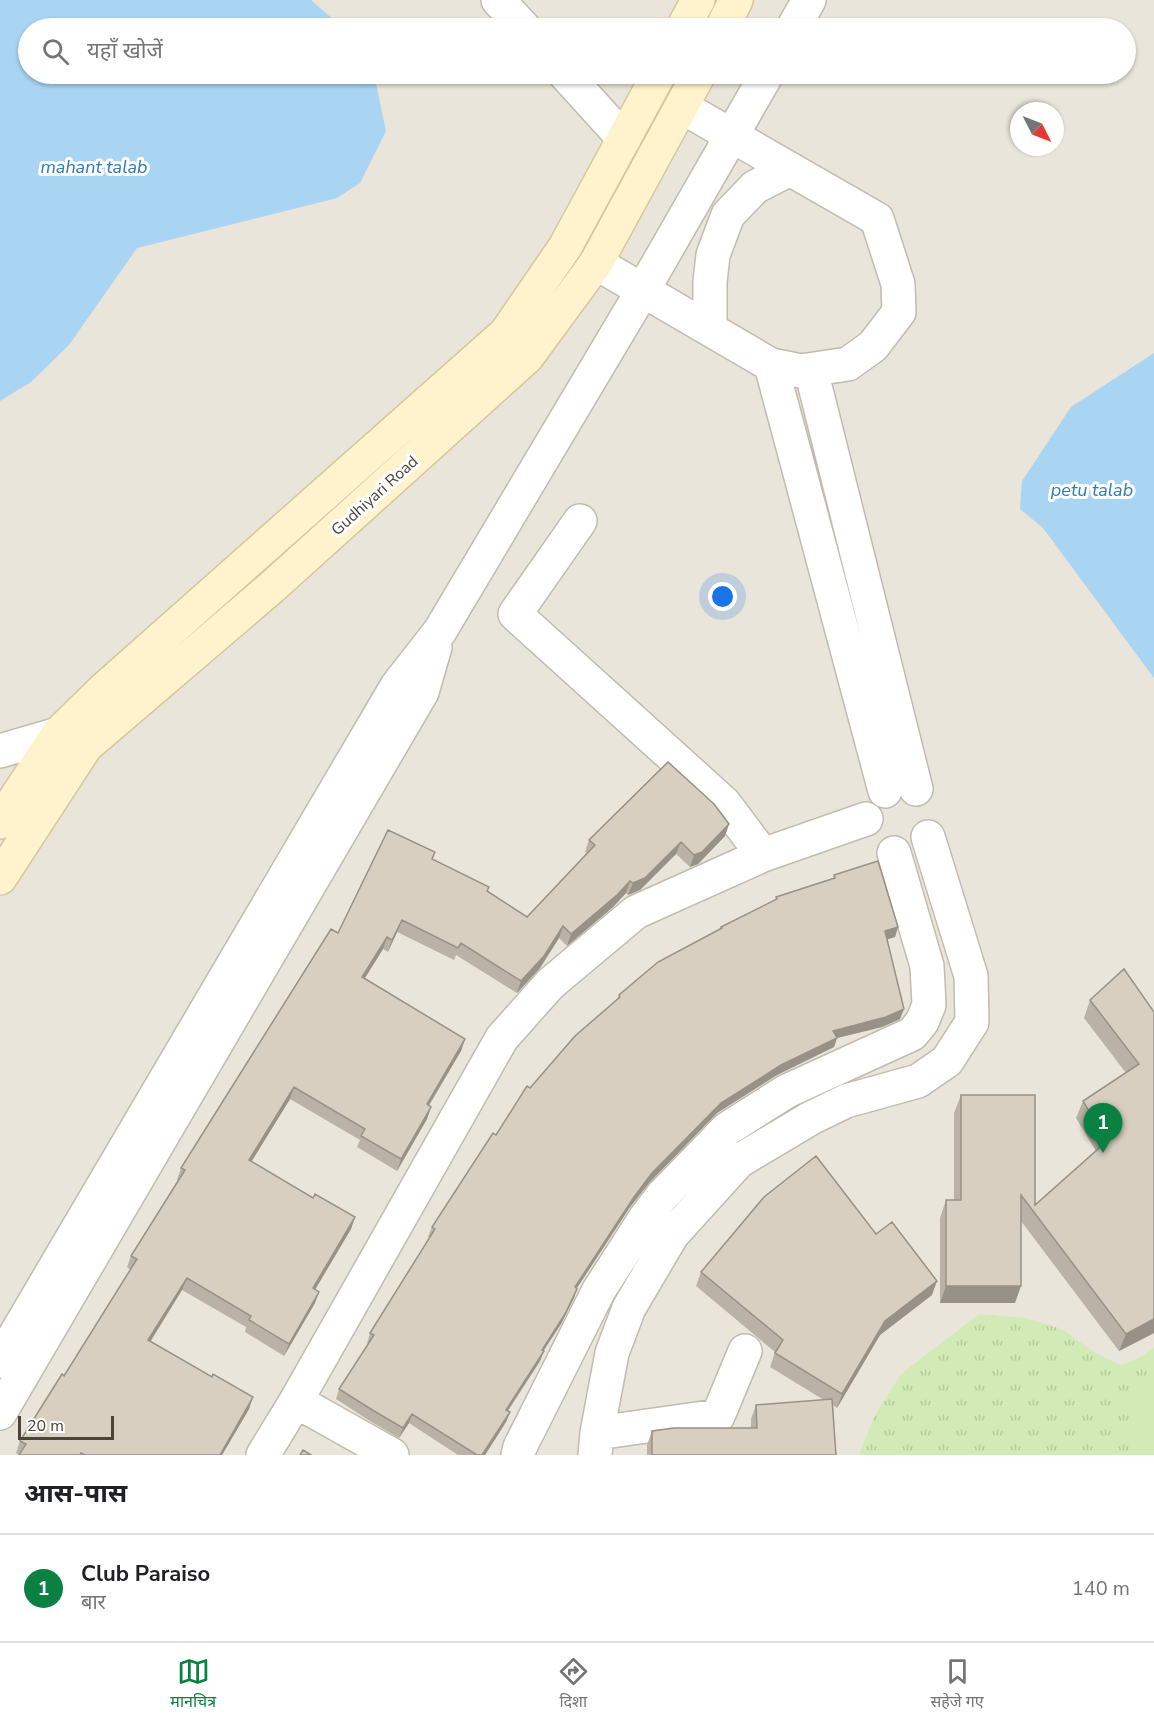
<!DOCTYPE html>
<html lang="hi">
<meta charset="utf-8">
<style>
body{margin:0;font-family:"Nunito Sans","Noto Sans Devanagari",sans-serif;background:#f2f2f2;color:#202124}
.compass{position:absolute;left:1010px;top:102px;width:54px;height:54px;border-radius:50%;background:#fff;box-shadow:0 2px 4px #0004;rotate:132deg}
.scale{position:absolute;left:18px;bottom:15px;width:96px;box-sizing:border-box;padding-left:6px;border:3px solid #4b4439;border-top:0;font-size:16px;line-height:21px;white-space:nowrap;color:#4b4439;-webkit-text-stroke:4px #fff;paint-order:stroke}
.you{position:absolute;left:723px;top:597px;width:21px;height:21px;margin:-15px;border:4px solid #fff;border-radius:50%;background:#1a73e8;box-shadow:0 0 0 9px #1a73e833}
.badge{display:grid;place-items:center;width:39px;height:39px;border-radius:50%;background:#0b8043;color:#fff;font-size:20px;font-weight:700}
.pin{position:absolute;translate:-50% -50px;filter:drop-shadow(0 2px 3px #0008)}
.pin::after{content:'';position:absolute;top:32px;width:21px;height:18px;background:inherit;clip-path:polygon(0 0,100% 0,50% 100%)}
.list{margin:0;padding:0;list-style:none}
h2{display:flex;justify-content:space-between;align-items:center;height:78px;margin:0;padding:0 24px;font-size:26px}
h2 small{font-size:20px;font-weight:400;color:#757577}
.list li{display:grid;grid-template-columns:39px 1fr auto;gap:18px;align-items:center;box-sizing:border-box;height:108px;padding:0 24px;border-top:2px solid #e0e0e0}
.list b{display:block;font-size:22px;white-space:nowrap}
.list p{margin:0;font-size:20px;white-space:nowrap;color:#757577}
.list em{font-size:20px;font-style:normal;color:#757577}
.icon{flex:none;width:33px;height:33px;fill:none;stroke:currentColor;stroke-width:2;stroke-linecap:round;stroke-linejoin:round}
.map{position:relative;flex:none;width:1154px;height:1455px;overflow:hidden}
.search{position:absolute;background:#fff;box-shadow:0 2px 4px #0004;left:18px;right:18px;top:18px;height:66px;display:flex;align-items:center;gap:15px;box-sizing:border-box;padding:0 21px;border-radius:33px;color:#757577;font-size:22px}
.sheet{height:186px;background:#fff}
nav{display:flex;justify-content:space-around;align-items:center;box-sizing:border-box;height:84px;border-top:2px solid #e0e0e0;background:#fff;font-size:16px;color:#757577}
nav a{display:grid;justify-items:center;gap:3px}
nav .on{color:#0b8043}
.map>svg:first-child{display:block}
.residential{fill:#eae5da;fill-rule:evenodd}
.park{fill:url(#park-tufts)}
.pitch{fill:#d2eab5}
.water{fill:#a9d4f2}
.lines{fill:none;stroke-linecap:round;stroke-linejoin:round}
.street-casing{stroke:#c2bbae;stroke-width:36}
.secondary-casing{stroke:#d6c79b;stroke-width:36}
.street{stroke:#fff;stroke-width:33}
.secondary{stroke:#fff3cd;stroke-width:33}
.wall{fill:#bab2a6}
.shaded-wall{fill:#979187}
.building{fill:#d8cfc1;stroke:#979187;stroke-width:1.5}
.labels{text-anchor:middle;stroke-width:6;stroke-linejoin:round;paint-order:stroke}
.street-label{font-size:16px;fill:#4b4439;stroke:#fff}
.water-label{font-size:18px;font-style:italic;fill:#2e7ab2;stroke:#fff}
</style>
<div class="map">
<svg width="1154" height="1455" viewBox="0 0 1154 1455">
<defs>
<pattern id="park-tufts" width="24" height="20" patternUnits="userSpaceOnUse" patternTransform="scale(1.5)"><rect width="24" height="20" fill="#d2eab5"/><path d="M3 7l-1-3M5 7V3M7 7l1-3M15 17l-1-3M17 17v-4M19 17l1-3" fill="none" stroke="#b6ca9c"/></pattern>
</defs>
<rect width="100%" height="100%" fill="#f6f3ec"/>
<path class="residential" d="M 0,0 L 1154,0 L 1154,1455 L 0,1455 ZM 28,28 L 1126,28 L 1126,74 L 28,74 ZM 1019,111 L 1055,111 L 1055,147 L 1019,147 Z"/>
<path class="park" d="M 979,1314 L 1025,1318 L 1062,1329 L 1094,1352 L 1120,1365 L 1135,1360 L 1154,1348 L 1154,1455 L 859,1455 L 874,1417 L 901,1374 Z"/>
<path class="pitch" d="M 1133,1387 L 1154,1388 L 1154,1455 L 1128,1455 Z"/>
<path class="water" d="M 0,0 L 311,0 L 343,28 L 28,28 L 28,74 L 374,74 L 386,131 L 360,183 L 337,198 L 137,248 L 69,345 L 31,382 L 0,401 Z
M 1154,353 L 1154,678 L 1043,528 L 1020,509 L 1022,481 L 1071,407 Z"/>
<g class="lines">
<defs>
<path id="street" d="M 498,0 L 524,28
M 793,28 L 809,0
M 565,74 L 624,139
M 596,263 L 771,365 L 801,371 L 848,364 L 873,346 L 899,312 L 898,284 L 877,219 L 682,107
M 710,328 L 710,282 L 713,255 L 728,215 L 755,187 L 790,169
M 771,365 L 885,791
M 811,370 L 916,789
M 580,521 L 515,614 L 724,803 L 763,855
M 0,751 L 58,734 L 76,742
M 0,1361 L 397,686 L 440,631 L 643,290 L 767,74
M 296,1401 L 392,1455
M 0,1413 L 422,692 L 435,647
M 597,1433 L 718,1416 L 745,1351
M 263,1455 L 296,1401 L 502,1038 L 550,984 L 636,912 L 763,855 L 866,819
M 518,1455 L 520,1447 L 599,1290 L 646,1217 L 662,1196 L 727,1129 L 787,1091 L 912,1034 L 922,1022 L 929,1005 L 927,966 L 894,853
M 595,1455 L 597,1433 L 612,1353 L 629,1308 L 672,1235 L 739,1161 L 811,1118 L 846,1101 L 918,1081 L 947,1061 L 972,1022 L 971,976 L 928,837"/>
<path id="secondary" d="M 683,28 L 698,0
M 722,28 L 736,0
M 0,822 L 58,734 L 103,690 L 506,333 L 565,247 L 659,74
M 0,878 L 86,746 L 272,587 L 527,357 L 596,263 L 699,74"/>
</defs>
<use href="#street" class="street-casing"/>
<use href="#secondary" class="secondary-casing"/>
<use href="#street" class="street"/>
<use href="#secondary" class="secondary"/>
</g>
<path class="wall" d="M 729,824 L 725,836 L 698,864 L 690,867 L 676,854 L 640,890 L 628,895 L 626,893 L 613,907 L 567,946 L 559,938 L 540,968 L 517,993 L 456,955 L 454,960 L 397,932 L 388,952 L 383,949 L 365,978 L 465,1039 L 461,1051 L 429,1106 L 431,1107 L 427,1119 L 397,1171 L 357,1147 L 360,1140 L 290,1099 L 251,1162 L 313,1198 L 355,1217 L 351,1229 L 315,1289 L 315,1303 L 284,1356 L 245,1332 L 246,1327 L 182,1290 L 151,1341 L 249,1409 L 222,1455 L 19,1455 L 16,1453 L 20,1441 L 64,1376 L 131,1270 L 127,1267 L 131,1256 L 178,1180 L 177,1180 L 181,1168 L 338,933 L 432,859 L 527,917 L 587,853 L 585,852 L 589,840 Z
M 834,875 L 898,927 L 895,937 L 887,939 L 900,1019 L 882,1027 L 837,1038 L 834,1047 L 777,1075 L 717,1113 L 649,1183 L 630,1207 L 577,1288 L 574,1298 L 561,1324 L 543,1351 L 540,1361 L 508,1411 L 510,1412 L 506,1422 L 485,1455 L 458,1455 L 409,1423 L 399,1438 L 370,1421 L 336,1399 L 339,1389 L 369,1344 L 367,1343 L 370,1333 L 430,1238 L 428,1237 L 432,1227 L 496,1135 L 530,1088 L 617,1000 L 619,995 L 720,929 L 721,927 L 775,900 L 776,897 L 833,878 Z
M 1090,1000 L 1154,1012 L 1154,1333 L 1119,1351 L 1021,1221 L 1015,1303 L 940,1303 L 940,1218 L 946,1200 L 954,1200 L 954,1113 L 961,1095 L 1035,1205 L 1096,1151 L 1076,1118 L 1083,1101 L 1126,1073 L 1084,1018 Z
M 876,1234 L 932,1295 L 880,1335 L 837,1408 L 833,1405 L 836,1455 L 647,1455 L 647,1445 L 652,1431 L 751,1428 L 751,1419 L 756,1405 L 824,1400 L 770,1367 L 775,1352 L 696,1286 L 701,1272 Z"/>
<path class="shaded-wall" d="M 729,824 L 725,836 L 698,864 L 690,867 L 694,855 Z
M 681,842 L 676,854 L 640,890 L 628,895 L 633,883 Z
M 630,881 L 626,893 L 613,907 L 567,946 L 571,934 Z
M 402,920 L 397,932 L 388,952 L 392,940 Z
M 563,926 L 559,938 L 540,968 L 517,993 L 521,981 Z
M 898,927 L 895,937 L 882,941 L 885,931 Z
M 387,937 L 383,949 L 358,989 L 362,977 Z
M 904,1009 L 900,1019 L 882,1027 L 837,1038 L 834,1047 L 777,1075 L 717,1113 L 649,1183 L 630,1207 L 571,1297 L 575,1287 L 634,1197 L 652,1173 L 721,1103 L 833,1031 Z
M 465,1039 L 461,1051 L 422,1116 L 427,1104 Z
M 294,1087 L 290,1099 L 245,1172 L 249,1160 Z
M 431,1107 L 427,1119 L 397,1171 L 401,1159 Z
M 355,1217 L 351,1229 L 309,1300 L 313,1288 Z
M 187,1278 L 182,1290 L 144,1351 L 148,1340 Z
M 937,1281 L 932,1295 L 880,1335 L 837,1408 L 842,1394 L 885,1321 Z
M 946,1286 L 1021,1286 L 1015,1303 L 940,1303 Z
M 577,1289 L 574,1298 L 561,1324 L 538,1359 L 542,1350 Z
M 319,1292 L 315,1303 L 284,1356 L 289,1344 Z
M 1154,1319 L 1154,1333 L 1119,1351 L 1126,1334 Z
M 544,1351 L 540,1361 L 502,1419 L 506,1410 Z
M 253,1397 L 249,1409 L 222,1455 L 220,1455 Z
M 510,1412 L 506,1422 L 485,1455 L 482,1455 Z
M 412,1414 L 409,1423 L 399,1438 L 403,1428 Z"/>
<path class="building" d="M 668,762 L 714,804 L 729,824 L 702,852 L 694,855 L 681,842 L 645,878 L 633,883 L 630,881 L 617,895 L 571,934 L 563,926 L 544,956 L 521,981 L 461,943 L 458,948 L 402,920 L 392,940 L 387,937 L 362,977 L 465,1039 L 427,1104 L 431,1107 L 401,1159 L 361,1136 L 365,1129 L 294,1087 L 249,1160 L 313,1198 L 315,1194 L 355,1217 L 313,1288 L 319,1292 L 289,1344 L 249,1320 L 251,1316 L 187,1278 L 148,1340 L 212,1377 L 213,1374 L 253,1397 L 220,1455 L 85,1455 L 81,1453 L 80,1455 L 19,1455 L 26,1444 L 20,1441 L 62,1374 L 64,1376 L 137,1259 L 131,1256 L 185,1170 L 181,1168 L 331,929 L 338,933 L 388,830 L 435,852 L 432,859 L 489,887 L 487,891 L 527,917 L 595,845 L 589,840 Z
M 878,861 L 898,927 L 885,931 L 904,1009 L 886,1017 L 833,1031 L 837,1038 L 781,1065 L 721,1103 L 652,1173 L 634,1197 L 575,1287 L 577,1289 L 565,1314 L 542,1350 L 544,1351 L 506,1410 L 510,1412 L 482,1455 L 477,1455 L 412,1414 L 403,1428 L 374,1411 L 339,1389 L 374,1335 L 370,1333 L 435,1229 L 432,1227 L 493,1133 L 496,1135 L 527,1086 L 530,1088 L 575,1036 L 620,997 L 619,995 L 658,962 L 722,928 L 721,927 L 777,899 L 776,897 L 835,878 L 834,875 Z
M 1124,969 L 1154,1012 L 1154,1319 L 1126,1334 L 1021,1195 L 1021,1286 L 946,1286 L 946,1200 L 961,1200 L 961,1095 L 1035,1095 L 1035,1205 L 1107,1141 L 1083,1101 L 1139,1064 L 1090,1000 Z
M 816,1156 L 876,1234 L 892,1222 L 937,1281 L 885,1321 L 842,1394 L 775,1353 L 783,1340 L 701,1272 L 764,1197 Z
M 832,1399 L 836,1455 L 652,1455 L 652,1431 L 674,1428 L 757,1428 L 756,1405 Z
M 303,1450 L 311,1455 L 300,1455 Z"/>
<g class="labels">
<g class="street-label">
<text transform="translate(374 495) rotate(-42)" y="6">Gudhiyari Road</text>
</g>
<g class="water-label">
<text x="94" y="173">mahant talab</text>
<text x="1092" y="496">petu talab</text>
</g>
</g>
</svg>
<svg class="compass" viewBox="-18 -18 36 36"><path d="M0-13l5 13h-10z" fill="#e53935"/><path d="M0 13l5-13h-10z" fill="#757577"/></svg>
<div class="scale">20 m</div>
<div class="you"></div>
<div class="pin badge" style="left:1103px;top:1153px">1</div>
<div class="search"><svg class="icon" aria-label="search" viewBox="0 0 24 24"><circle cx="10" cy="10" r="6"/><path d="M15 15l6 6"/></svg>यहाँ खोजें</div>
</div>
<section class="sheet">
<h2>आस-पास<small></small></h2>
<ul class="list">
<li><span class="badge">1</span><div><b>Club Paraiso</b><p>बार</p></div><em>140 m</em></li>
</ul>
</section>
<nav>
<a class="on"><svg class="icon" aria-label="map" viewBox="0 0 24 24"><path d="M3 6l6-2 6 2 6-2v14l-6 2-6-2-6 2zM9 4v14M15 6v14"/></svg>मानचित्र</a>
<a><svg class="icon" aria-label="directions" viewBox="0 0 24 24"><path d="M12 3l9 9-9 9-9-9zM9 14v-3h6M13 9l2 2-2 2"/></svg>दिशा</a>
<a><svg class="icon" aria-label="saved" viewBox="0 0 24 24"><path d="M7 4h10v16l-5-4-5 4z"/></svg>सहेजे गए</a>
</nav>
